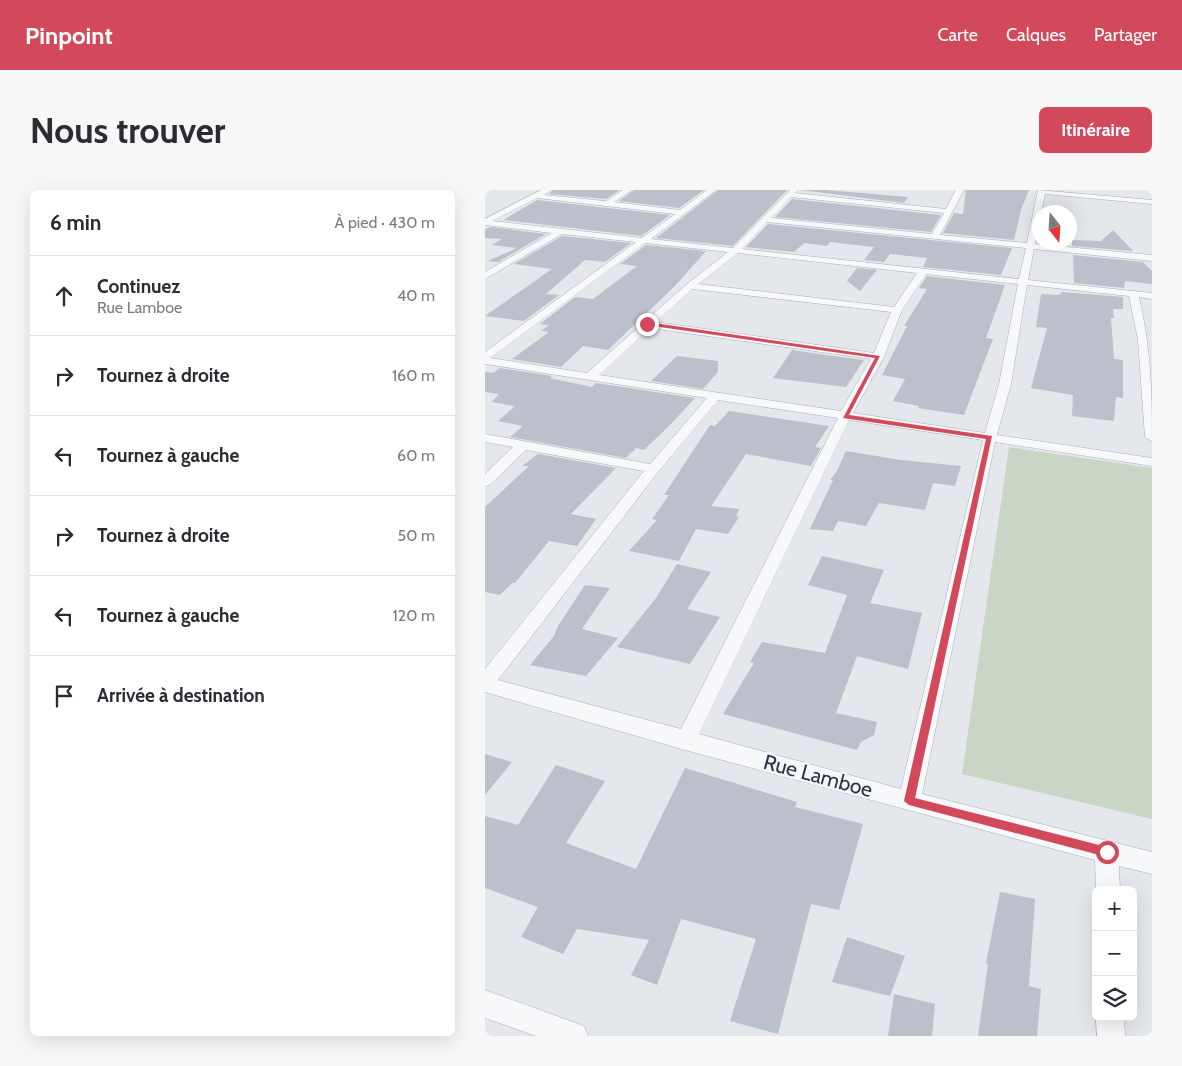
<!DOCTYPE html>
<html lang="fr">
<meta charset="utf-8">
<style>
body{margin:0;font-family:Cabin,sans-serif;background:#f7f7f7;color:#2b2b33}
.controls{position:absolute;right:15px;bottom:15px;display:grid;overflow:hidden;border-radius:8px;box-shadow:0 5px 20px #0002}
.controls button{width:45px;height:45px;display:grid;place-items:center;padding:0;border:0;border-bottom:1px solid #e1e1e2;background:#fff;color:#2b2b33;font:25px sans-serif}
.compass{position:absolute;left:547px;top:15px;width:45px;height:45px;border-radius:50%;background:#fff;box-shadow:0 5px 20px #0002;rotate:163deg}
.stop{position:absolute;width:15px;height:15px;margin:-11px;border:4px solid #d1495b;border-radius:50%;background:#fff}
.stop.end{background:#d1495b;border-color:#fff;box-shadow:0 1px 5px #0008}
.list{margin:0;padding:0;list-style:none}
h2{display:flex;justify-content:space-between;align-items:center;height:65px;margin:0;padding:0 20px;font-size:21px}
h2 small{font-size:16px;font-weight:400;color:#7c7c81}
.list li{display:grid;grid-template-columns:32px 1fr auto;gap:15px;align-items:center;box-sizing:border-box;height:80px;padding:0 20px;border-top:1px solid #e1e1e2}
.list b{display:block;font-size:19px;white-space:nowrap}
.list p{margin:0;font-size:16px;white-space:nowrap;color:#7c7c81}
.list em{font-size:16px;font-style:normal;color:#7c7c81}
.icon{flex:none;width:28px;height:28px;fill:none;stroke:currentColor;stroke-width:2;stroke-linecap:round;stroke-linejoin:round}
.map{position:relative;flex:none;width:667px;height:846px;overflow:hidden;border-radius:8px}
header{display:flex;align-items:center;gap:30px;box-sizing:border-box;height:70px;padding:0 25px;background:#d1495b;color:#fff}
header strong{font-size:24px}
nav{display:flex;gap:28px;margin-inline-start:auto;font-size:18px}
.intro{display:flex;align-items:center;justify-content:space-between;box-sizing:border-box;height:120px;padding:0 30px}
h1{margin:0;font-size:35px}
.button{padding:12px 22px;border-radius:8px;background:#d1495b;color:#fff;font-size:18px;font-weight:700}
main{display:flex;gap:30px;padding:0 30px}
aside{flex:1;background:#fff;border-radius:8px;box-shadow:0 5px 20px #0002}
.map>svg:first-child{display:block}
.green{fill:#c9d6c5}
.building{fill:#bbc0ca}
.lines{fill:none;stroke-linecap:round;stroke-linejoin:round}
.street-casing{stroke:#a9aeb7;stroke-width:1}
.street{fill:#f7f8fa;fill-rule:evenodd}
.route{fill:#d1495b}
.labels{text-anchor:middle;stroke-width:5;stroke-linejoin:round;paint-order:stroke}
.near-street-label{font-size:21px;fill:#2b3445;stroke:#f4f6f9}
</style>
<header>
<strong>Pinpoint</strong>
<nav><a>Carte</a><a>Calques</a><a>Partager</a></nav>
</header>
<div class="intro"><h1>Nous trouver</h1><a class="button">Itinéraire</a></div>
<main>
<aside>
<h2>6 min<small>À pied · 430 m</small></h2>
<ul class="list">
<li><svg class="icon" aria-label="ahead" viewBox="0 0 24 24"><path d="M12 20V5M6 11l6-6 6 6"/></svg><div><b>Continuez</b><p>Rue Lamboe</p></div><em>40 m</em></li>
<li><svg class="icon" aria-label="right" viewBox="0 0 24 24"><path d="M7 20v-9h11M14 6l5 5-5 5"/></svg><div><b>Tournez à droite</b></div><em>160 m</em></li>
<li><svg class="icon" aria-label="left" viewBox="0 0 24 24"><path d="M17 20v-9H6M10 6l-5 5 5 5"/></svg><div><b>Tournez à gauche</b></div><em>60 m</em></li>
<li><svg class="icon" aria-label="right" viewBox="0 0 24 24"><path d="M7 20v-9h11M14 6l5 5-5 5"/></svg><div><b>Tournez à droite</b></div><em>50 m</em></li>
<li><svg class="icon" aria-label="left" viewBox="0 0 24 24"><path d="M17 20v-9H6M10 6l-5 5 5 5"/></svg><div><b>Tournez à gauche</b></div><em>120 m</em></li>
<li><svg class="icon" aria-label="arrive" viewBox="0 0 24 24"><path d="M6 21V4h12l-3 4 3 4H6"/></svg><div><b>Arrivée à destination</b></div></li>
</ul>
</aside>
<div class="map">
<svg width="667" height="846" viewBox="0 0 667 846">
<rect width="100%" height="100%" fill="#e4e7ec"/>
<path class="green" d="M 524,257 L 667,278 L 667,629 L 477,584 Z"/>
<path class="building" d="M 68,0 L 135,0 L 121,9 L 64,4 Z
M 149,0 L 219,0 L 194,18 L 134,11 Z
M 233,0 L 302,0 L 248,56 L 171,48 Z
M 315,0 L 341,0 L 423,7 L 419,13 Z
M 481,0 L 544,0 L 536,20 L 529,50 L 458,43 L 469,23 L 478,24 Z
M 307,9 L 456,25 L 446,42 L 290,27 Z
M 52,10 L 185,25 L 156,46 L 18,30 Z
M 283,34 L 527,58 L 516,85 L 438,77 L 442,68 L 405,64 L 399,72 L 379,70 L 389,57 L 345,52 L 342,56 L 319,53 L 309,62 L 261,57 Z
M 5,37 L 61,44 L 13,72 L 3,71 L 32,58 L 7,55 L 17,49 L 0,48 L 0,40 Z
M 628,40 L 648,61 L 587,56 L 587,50 L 616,51 Z
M 77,46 L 146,53 L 120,72 L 100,70 L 61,104 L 74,105 L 39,131 L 0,126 L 67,79 L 29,74 Z
M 161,55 L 221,61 L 191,95 L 123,160 L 98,156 L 76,177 L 27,169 L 64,142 L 56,141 L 64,135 L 55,134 L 90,107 L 108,109 L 152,76 L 135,74 Z
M 588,65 L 658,72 L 667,81 L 667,94 L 640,91 L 639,98 L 589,93 Z
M 372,78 L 392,80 L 375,101 L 362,91 Z
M 442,86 L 520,95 L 501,148 L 508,149 L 479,225 L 433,218 L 434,216 L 408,211 L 420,189 L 397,185 L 422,136 L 419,136 L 442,99 L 434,98 Z
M 577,102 L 638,107 L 638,119 L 628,119 L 629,128 L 626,128 L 629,169 L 638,170 L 638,208 L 631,207 L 629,231 L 587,226 L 588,205 L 546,198 L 562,138 L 551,137 L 556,104 L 574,105 Z
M 307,160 L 348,166 L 379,170 L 361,197 L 288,188 Z
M 192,166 L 233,171 L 233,182 L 218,199 L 166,191 Z
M 15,178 L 67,186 L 65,188 L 107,197 L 111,193 L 210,208 L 184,236 L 159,260 L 151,258 L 141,268 L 25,247 L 38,236 L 13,231 L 30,216 L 7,212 L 14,204 L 0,202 L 0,182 L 8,183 Z
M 244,221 L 344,236 L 330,257 L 336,258 L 326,276 L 261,264 L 226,316 L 254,319 L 251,326 L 254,327 L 243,344 L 211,339 L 194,371 L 144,361 L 172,330 L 167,329 L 184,305 L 179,305 L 225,235 L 230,236 Z
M 361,261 L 416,270 L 476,276 L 470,296 L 448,293 L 440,320 L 394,313 L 381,336 L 353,331 L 348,341 L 325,339 L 348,290 L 345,290 L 352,281 Z
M 53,264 L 131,278 L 86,324 L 111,329 L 92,356 L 64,351 L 30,393 L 27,393 L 15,405 L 0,402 L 0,317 L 44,276 L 37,276 Z
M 337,366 L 399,380 L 385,413 L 437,423 L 423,479 L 372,466 L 351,523 L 392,532 L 389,545 L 376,552 L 372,560 L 238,524 L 269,473 L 265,472 L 277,452 L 340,463 L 362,405 L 323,395 Z
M 192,374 L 226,382 L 202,419 L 235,427 L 205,474 L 132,457 L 171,408 Z
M 100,395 L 125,398 L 97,439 L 133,448 L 101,486 L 45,475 L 69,446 L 73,436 Z
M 0,564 L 27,572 L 0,605 Z
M 71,575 L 120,591 L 81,653 L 151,679 L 200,578 L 312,612 L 310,617 L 378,634 L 354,720 L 326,714 L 293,844 L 245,831 L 271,749 L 196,729 L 172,795 L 146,785 L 164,750 L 92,739 L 78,764 L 36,747 L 53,717 L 0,698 L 0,626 L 33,635 Z
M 515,702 L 550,709 L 544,796 L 556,799 L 552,846 L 493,846 L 503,774 L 501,773 Z
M 362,747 L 420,766 L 405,806 L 347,792 Z
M 409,804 L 450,814 L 447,846 L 403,846 Z"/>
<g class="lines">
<defs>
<path id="street" d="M 56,0 L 66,0 L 59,5 L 121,11 L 138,0 L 147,0 L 129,12 L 195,20 L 222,0 L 231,0 L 166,49 L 248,58 L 305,0 L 313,0 L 310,3 L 461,19 L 471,0 L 479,0 L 455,45 L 542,53 L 553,0 L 667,10 L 667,14 L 560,4 L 550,54 L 667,65 L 667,71 L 549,59 L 543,90 L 667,103 L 667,109 L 654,107 C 666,160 667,198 667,251 L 660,247 L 653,150 L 644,106 L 542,95 L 526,194 L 512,245 L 667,268 L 667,276 L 510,252 L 437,604 L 667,662 L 667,684 L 634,676 L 635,700 L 611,700 L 610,670 L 200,560 L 0,502 L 0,479 L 159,281 L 41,260 L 5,295 L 0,296 L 0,284 L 28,257 L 0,252 L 0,244 L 165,274 L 222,208 L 0,174 L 0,162 L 151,52 L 77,44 L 0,89 L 0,82 L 67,43 L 0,35 L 0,29 ZM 306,7 L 459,23 L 447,44 L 286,28 ZM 52,8 L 190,24 L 157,48 L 7,31 ZM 282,32 L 541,58 L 534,89 L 257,59 ZM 160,53 L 243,62 L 202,94 L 102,183 L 5,168 ZM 253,63 L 432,83 L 409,117 L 213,94 ZM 441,84 L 533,94 L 514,194 L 500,243 L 368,223 L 399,167 L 417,120 ZM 207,99 L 406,122 L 389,163 L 171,132 ZM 165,138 L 386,169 L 356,221 L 114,185 ZM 233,210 L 353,228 L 196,539 L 13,490 L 173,282 ZM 364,230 L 498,250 L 416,599 L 214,544 Z
M 0,800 L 99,836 L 103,846 L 51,846 L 0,828 Z
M 611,827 L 639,827 L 640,846 L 612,846 Z"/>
</defs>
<use href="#street" class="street-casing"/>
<use href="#street" class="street"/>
</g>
<path class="route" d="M 162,132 L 395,166 L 364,225 L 507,246 L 430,608 L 622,657 L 628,662 L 626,665 L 622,667 L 424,615 L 419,611 L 501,249 L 358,228 L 390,168 L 161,135 Z"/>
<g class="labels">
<g class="near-street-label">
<text transform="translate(333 586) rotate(15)" y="7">Rue Lamboe</text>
</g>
</g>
</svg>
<div class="controls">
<button>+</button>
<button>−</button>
<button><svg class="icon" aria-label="layers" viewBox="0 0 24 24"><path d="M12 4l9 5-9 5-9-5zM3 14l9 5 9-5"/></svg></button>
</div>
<svg class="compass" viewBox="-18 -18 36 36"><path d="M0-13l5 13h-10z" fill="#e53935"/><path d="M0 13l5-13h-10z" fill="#7c7c81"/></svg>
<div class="stop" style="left:622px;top:662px"></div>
<div class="stop end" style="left:162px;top:134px"></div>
</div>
</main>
